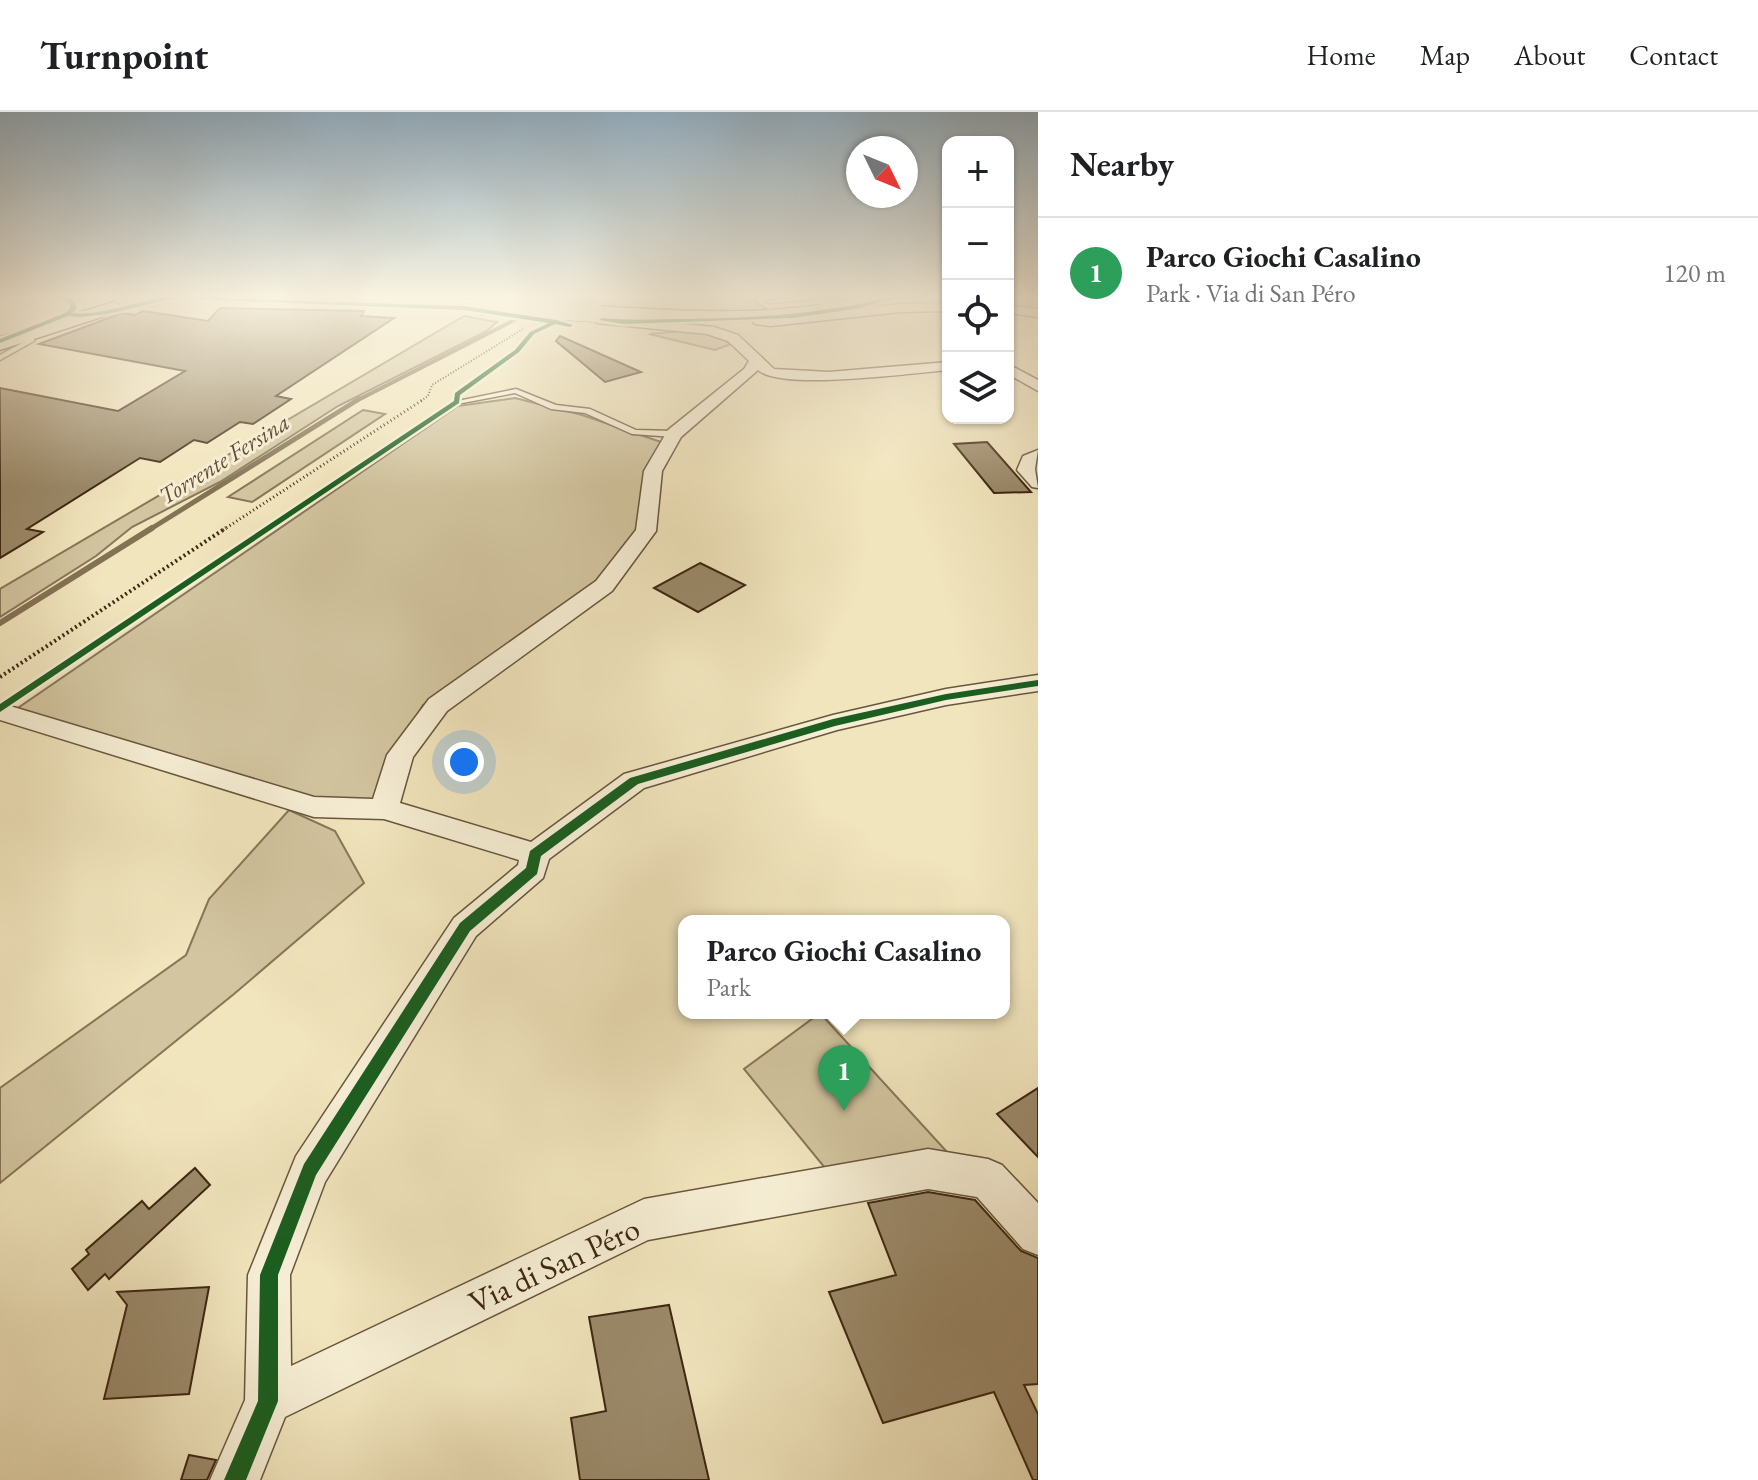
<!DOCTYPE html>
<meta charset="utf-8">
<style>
body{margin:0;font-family:"EB Garamond",serif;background:#f2f2f2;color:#202124}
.controls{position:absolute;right:24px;top:24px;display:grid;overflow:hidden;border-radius:16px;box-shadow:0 2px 6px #0004}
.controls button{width:72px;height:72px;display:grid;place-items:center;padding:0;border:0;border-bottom:2px solid #e0e0e0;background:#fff;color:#202124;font:40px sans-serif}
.compass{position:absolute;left:846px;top:24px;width:72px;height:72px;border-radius:50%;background:#fff;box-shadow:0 2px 6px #0004;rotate:133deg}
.you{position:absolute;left:464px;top:650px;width:28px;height:28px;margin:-20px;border:6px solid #fff;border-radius:50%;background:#1a73e8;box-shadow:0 0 0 12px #1a73e833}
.badge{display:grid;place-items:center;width:52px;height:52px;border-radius:50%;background:#8f2418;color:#fff;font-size:26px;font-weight:700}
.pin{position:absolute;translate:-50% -66px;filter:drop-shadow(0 2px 4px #0008)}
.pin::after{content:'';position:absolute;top:42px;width:28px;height:24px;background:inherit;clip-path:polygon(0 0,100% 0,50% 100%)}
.popup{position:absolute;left:678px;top:803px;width:332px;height:104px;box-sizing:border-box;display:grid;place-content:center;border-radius:16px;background:#fff;filter:drop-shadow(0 2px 6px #0005);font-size:26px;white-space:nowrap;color:#757577}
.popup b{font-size:30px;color:#202124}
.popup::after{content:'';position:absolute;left:50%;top:100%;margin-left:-16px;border:16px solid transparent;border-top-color:#fff}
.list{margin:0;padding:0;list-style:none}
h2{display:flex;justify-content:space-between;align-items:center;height:104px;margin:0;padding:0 32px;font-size:34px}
h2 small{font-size:26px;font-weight:400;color:#757577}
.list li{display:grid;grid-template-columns:52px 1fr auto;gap:24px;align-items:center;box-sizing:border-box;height:112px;padding:0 32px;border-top:2px solid #e0e0e0}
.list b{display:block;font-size:30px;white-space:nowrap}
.list p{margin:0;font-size:26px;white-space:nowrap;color:#757577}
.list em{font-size:26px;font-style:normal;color:#757577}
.icon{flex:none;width:44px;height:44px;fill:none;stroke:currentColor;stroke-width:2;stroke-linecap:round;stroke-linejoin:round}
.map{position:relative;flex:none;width:1038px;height:1368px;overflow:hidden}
header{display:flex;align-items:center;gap:48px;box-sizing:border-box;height:112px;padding:0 40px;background:#fff;border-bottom:2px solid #e0e0e0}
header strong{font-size:38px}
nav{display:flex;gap:44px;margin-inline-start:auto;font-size:28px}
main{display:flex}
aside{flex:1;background:#fff}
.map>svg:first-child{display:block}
.green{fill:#d2c5a0;stroke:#887658;stroke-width:2}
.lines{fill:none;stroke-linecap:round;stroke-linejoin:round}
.stream-far2{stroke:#847255;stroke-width:4}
.stream-far1{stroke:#847255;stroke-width:5}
.stream{stroke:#847255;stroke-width:6}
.building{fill:#9b8a6a;stroke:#3d2711;stroke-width:2}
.lane-casing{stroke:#6a563c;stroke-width:3}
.street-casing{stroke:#6a563c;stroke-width:3}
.secondary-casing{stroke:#3d2711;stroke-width:3}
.path-far2{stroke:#3d2711;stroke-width:2;stroke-dasharray:1 2;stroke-linecap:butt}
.path-far1{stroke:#3d2711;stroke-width:3;stroke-dasharray:1 3;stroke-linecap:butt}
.path{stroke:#3d2711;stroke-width:4;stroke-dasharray:2 3;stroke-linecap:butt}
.lane{fill:#f6eed4;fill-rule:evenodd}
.street{fill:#f6eed4;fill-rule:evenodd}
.secondary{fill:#f6eed4;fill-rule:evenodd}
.secondary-bridge-casing{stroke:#3d2711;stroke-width:21;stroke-linecap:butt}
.secondary-bridge{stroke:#f6eed4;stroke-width:20}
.cycleway-casing{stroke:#f6eed4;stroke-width:5}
.cycleway{fill:#1b5e20;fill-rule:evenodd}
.labels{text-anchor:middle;stroke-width:6;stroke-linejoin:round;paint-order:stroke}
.far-water-label{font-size:24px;font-style:italic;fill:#614c33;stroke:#f6eed4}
.near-street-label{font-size:32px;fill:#3d2711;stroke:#f6eed4}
</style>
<header>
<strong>Turnpoint</strong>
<nav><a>Home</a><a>Map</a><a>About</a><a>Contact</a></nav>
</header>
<main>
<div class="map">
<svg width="1038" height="1368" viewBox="0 0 1038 1368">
<rect width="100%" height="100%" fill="#f1e5bd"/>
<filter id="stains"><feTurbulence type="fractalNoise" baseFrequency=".0025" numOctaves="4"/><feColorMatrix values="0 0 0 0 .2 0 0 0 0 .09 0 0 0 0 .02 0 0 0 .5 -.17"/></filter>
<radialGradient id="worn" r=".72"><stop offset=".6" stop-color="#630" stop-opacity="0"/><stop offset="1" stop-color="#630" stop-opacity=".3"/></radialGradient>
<path class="green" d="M 464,204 L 497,210 L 487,219 L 338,294 L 220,370 L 132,415 L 96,444 L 0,505 L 0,477 Z
M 692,218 L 718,225 L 731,232 L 715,238 L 649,222 Z
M 515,286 L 582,303 L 661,330 L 642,419 L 599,472 L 461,571 L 423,593 L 395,642 L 380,693 L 315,692 L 15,598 L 458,294 Z
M 363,298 L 385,302 L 252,390 L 228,385 Z
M 289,698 L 335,719 L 364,771 L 234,882 L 0,1071 L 0,976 L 186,843 L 209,787 Z
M 820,901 L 948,1041 L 839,1073 L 744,957 Z"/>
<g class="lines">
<path class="stream-far2" d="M 546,192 L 562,185
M 356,289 L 526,202"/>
<path class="stream-far1" d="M 149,418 L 359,287"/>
<path class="stream" d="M 0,511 L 152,416"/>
</g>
<path class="building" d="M 220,196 L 364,199 L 361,204 L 394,206 L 276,284 L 291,287 L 253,312 L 240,310 L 207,331 L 194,328 L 160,350 L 140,346 L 27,417 L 43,420 L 0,446 L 0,276 L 118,299 L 185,259 L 39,232 L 122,201 L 135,203 L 143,199 L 208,209 Z
M 560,224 L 641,260 L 605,270 L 556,229 Z
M 987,330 L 1031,380 L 994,381 L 954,332 Z
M 700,451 L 745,473 L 698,500 L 654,476 Z
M 1038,976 L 1038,1045 L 997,1002 Z
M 195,1056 L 210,1073 L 109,1167 L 105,1162 L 88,1178 L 72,1157 L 89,1142 L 86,1138 L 142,1089 L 149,1097 Z
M 928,1080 L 975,1088 L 1021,1139 L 1038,1146 L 1038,1272 L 1024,1273 L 1038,1302 L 1038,1368 L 1033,1368 L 994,1280 L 883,1311 L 829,1180 L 896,1163 L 868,1091 Z
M 209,1175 L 189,1282 L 104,1287 L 127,1193 L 117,1180 Z
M 669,1193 L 709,1368 L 580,1368 L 571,1306 L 606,1299 L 589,1205 Z
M 189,1343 L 216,1348 L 207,1368 L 181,1368 Z"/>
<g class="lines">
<defs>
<path id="lane" d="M 756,185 L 779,185 L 762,188 L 769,193 L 847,185 L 829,191 L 768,197 L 754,188 Z
M 32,219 L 35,221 L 34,229 L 0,248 L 0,243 L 29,227 L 29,221 Z
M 516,277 L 556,293 L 590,297 L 636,318 L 674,319 L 678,322 L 674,325 L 632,322 L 585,301 L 551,297 L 515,281 L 457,292 L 453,290 Z"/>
<path id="street" d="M 948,191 L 948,199 L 901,200 L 771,214 L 755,212 L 748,204 L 755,200 L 771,206 L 901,192 Z
M 1008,193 L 1038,197 L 1038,205 L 1008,201 Z
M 606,197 L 612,201 L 610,205 L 714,215 L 738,223 L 774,257 L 829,260 L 948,250 L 948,258 C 913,261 781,279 758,258 L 681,325 L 662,359 L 656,419 L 612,479 L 447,599 L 413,645 L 400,691 L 531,730 L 624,662 L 833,603 L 946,577 L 1038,563 L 1038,579 L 946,593 L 837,618 L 644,676 L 549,747 L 543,766 L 476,824 L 325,1070 L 290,1163 L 291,1254 L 644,1087 L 928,1037 L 988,1047 L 1002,1053 L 1038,1091 L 1038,1143 L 1023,1137 L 977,1085 L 928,1077 L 648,1128 L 285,1305 L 260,1368 L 210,1368 L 245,1288 L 248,1163 L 296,1044 L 454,806 L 518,753 L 519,748 L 384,707 L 314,705 L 0,608 L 0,591 L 314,685 L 373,687 L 387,643 L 429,587 L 596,469 L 636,418 L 644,359 L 668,318 L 744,257 L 749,249 L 728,229 L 707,222 L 597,211 L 595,208 L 601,198 Z
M 1008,252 L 1038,268 L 1038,279 L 1008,262 Z
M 1038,338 L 1035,357 L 1038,376 L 1032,375 L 1017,358 L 1023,344 Z"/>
<path id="secondary" d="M 130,185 L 173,185 C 163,194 136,198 125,189 Z
M 326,185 C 350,184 477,181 489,193 L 480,198 L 335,190 Z
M 858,185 L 887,185 L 884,189 C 788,214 693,211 594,206 L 585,200 L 594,194 C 682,199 772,206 858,185 Z
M 114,190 L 123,195 L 120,199 L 0,238 L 0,225 Z"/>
</defs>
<use href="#lane" class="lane-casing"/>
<use href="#street" class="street-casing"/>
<use href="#secondary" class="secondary-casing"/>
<path class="path-far2" d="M 421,289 L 428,284 L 432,273 L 523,217"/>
<path class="path-far1" d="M 223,418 L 424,287"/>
<path class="path" d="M 0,565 L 226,416"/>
<use href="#lane" class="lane"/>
<use href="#street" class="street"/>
<use href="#secondary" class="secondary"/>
<defs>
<path id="secondary-bridge" d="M 480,193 L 594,200"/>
</defs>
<use href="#secondary-bridge" class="secondary-bridge-casing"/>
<use href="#secondary-bridge" class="secondary-bridge"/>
<defs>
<path id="cycleway" d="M 58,185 L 64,185 L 75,189 L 76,197 L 72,201 C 109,205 144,183 181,185 L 107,202 L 80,205 L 68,204 L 0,231 L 0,227 L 65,201 L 70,196 L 70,191 Z
M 187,185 L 464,194 L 556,208 L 573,213 L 570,215 L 555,212 L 534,222 L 519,240 L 460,283 L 459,291 L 0,600 L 0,592 L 454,289 L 455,281 L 515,238 L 530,220 L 549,211 L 464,198 L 189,187 Z
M 889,185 L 897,185 L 861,196 L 793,206 L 623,212 L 599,208 L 602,206 C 631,209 659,207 688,207 C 756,206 823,202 889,185 Z
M 1038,568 L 1038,574 L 946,588 L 835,614 L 638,672 L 541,744 L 537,762 L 470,819 L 316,1063 L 278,1163 L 278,1289 L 246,1368 L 224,1368 L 258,1289 L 260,1163 L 304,1052 L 460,811 L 526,756 L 530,739 L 630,666 L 833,607 L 946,582 Z"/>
</defs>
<use href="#cycleway" class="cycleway-casing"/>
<use href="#cycleway" class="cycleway"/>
</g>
<linearGradient id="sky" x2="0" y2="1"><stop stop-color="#93aec0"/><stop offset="0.49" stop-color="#f9f3e1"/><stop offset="1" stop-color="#f9f3e1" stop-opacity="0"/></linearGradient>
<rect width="1038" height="376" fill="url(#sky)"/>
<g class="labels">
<g class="far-water-label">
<text transform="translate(224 347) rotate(-32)" y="8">Torrente Fersina</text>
</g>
<g class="near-street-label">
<text transform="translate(554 1153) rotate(-25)" y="11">Via di San Péro</text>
</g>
</g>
<rect width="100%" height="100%" filter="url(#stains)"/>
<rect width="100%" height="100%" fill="url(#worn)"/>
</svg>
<div class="controls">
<button>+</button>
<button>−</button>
<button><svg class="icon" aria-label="locate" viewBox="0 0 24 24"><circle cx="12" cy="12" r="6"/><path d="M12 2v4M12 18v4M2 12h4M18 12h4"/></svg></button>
<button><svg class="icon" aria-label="layers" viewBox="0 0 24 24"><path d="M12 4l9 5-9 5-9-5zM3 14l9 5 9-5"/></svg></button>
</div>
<svg class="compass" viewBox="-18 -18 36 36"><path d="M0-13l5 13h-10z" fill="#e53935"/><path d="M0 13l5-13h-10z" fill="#757577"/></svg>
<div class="you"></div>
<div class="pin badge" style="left:844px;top:999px;background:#2e9e5b">1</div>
<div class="popup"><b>Parco Giochi Casalino</b>Park</div>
</div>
<aside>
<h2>Nearby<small></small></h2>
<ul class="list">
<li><span class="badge" style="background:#2e9e5b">1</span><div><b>Parco Giochi Casalino</b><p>Park · Via di San Péro</p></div><em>120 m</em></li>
</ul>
</aside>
</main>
